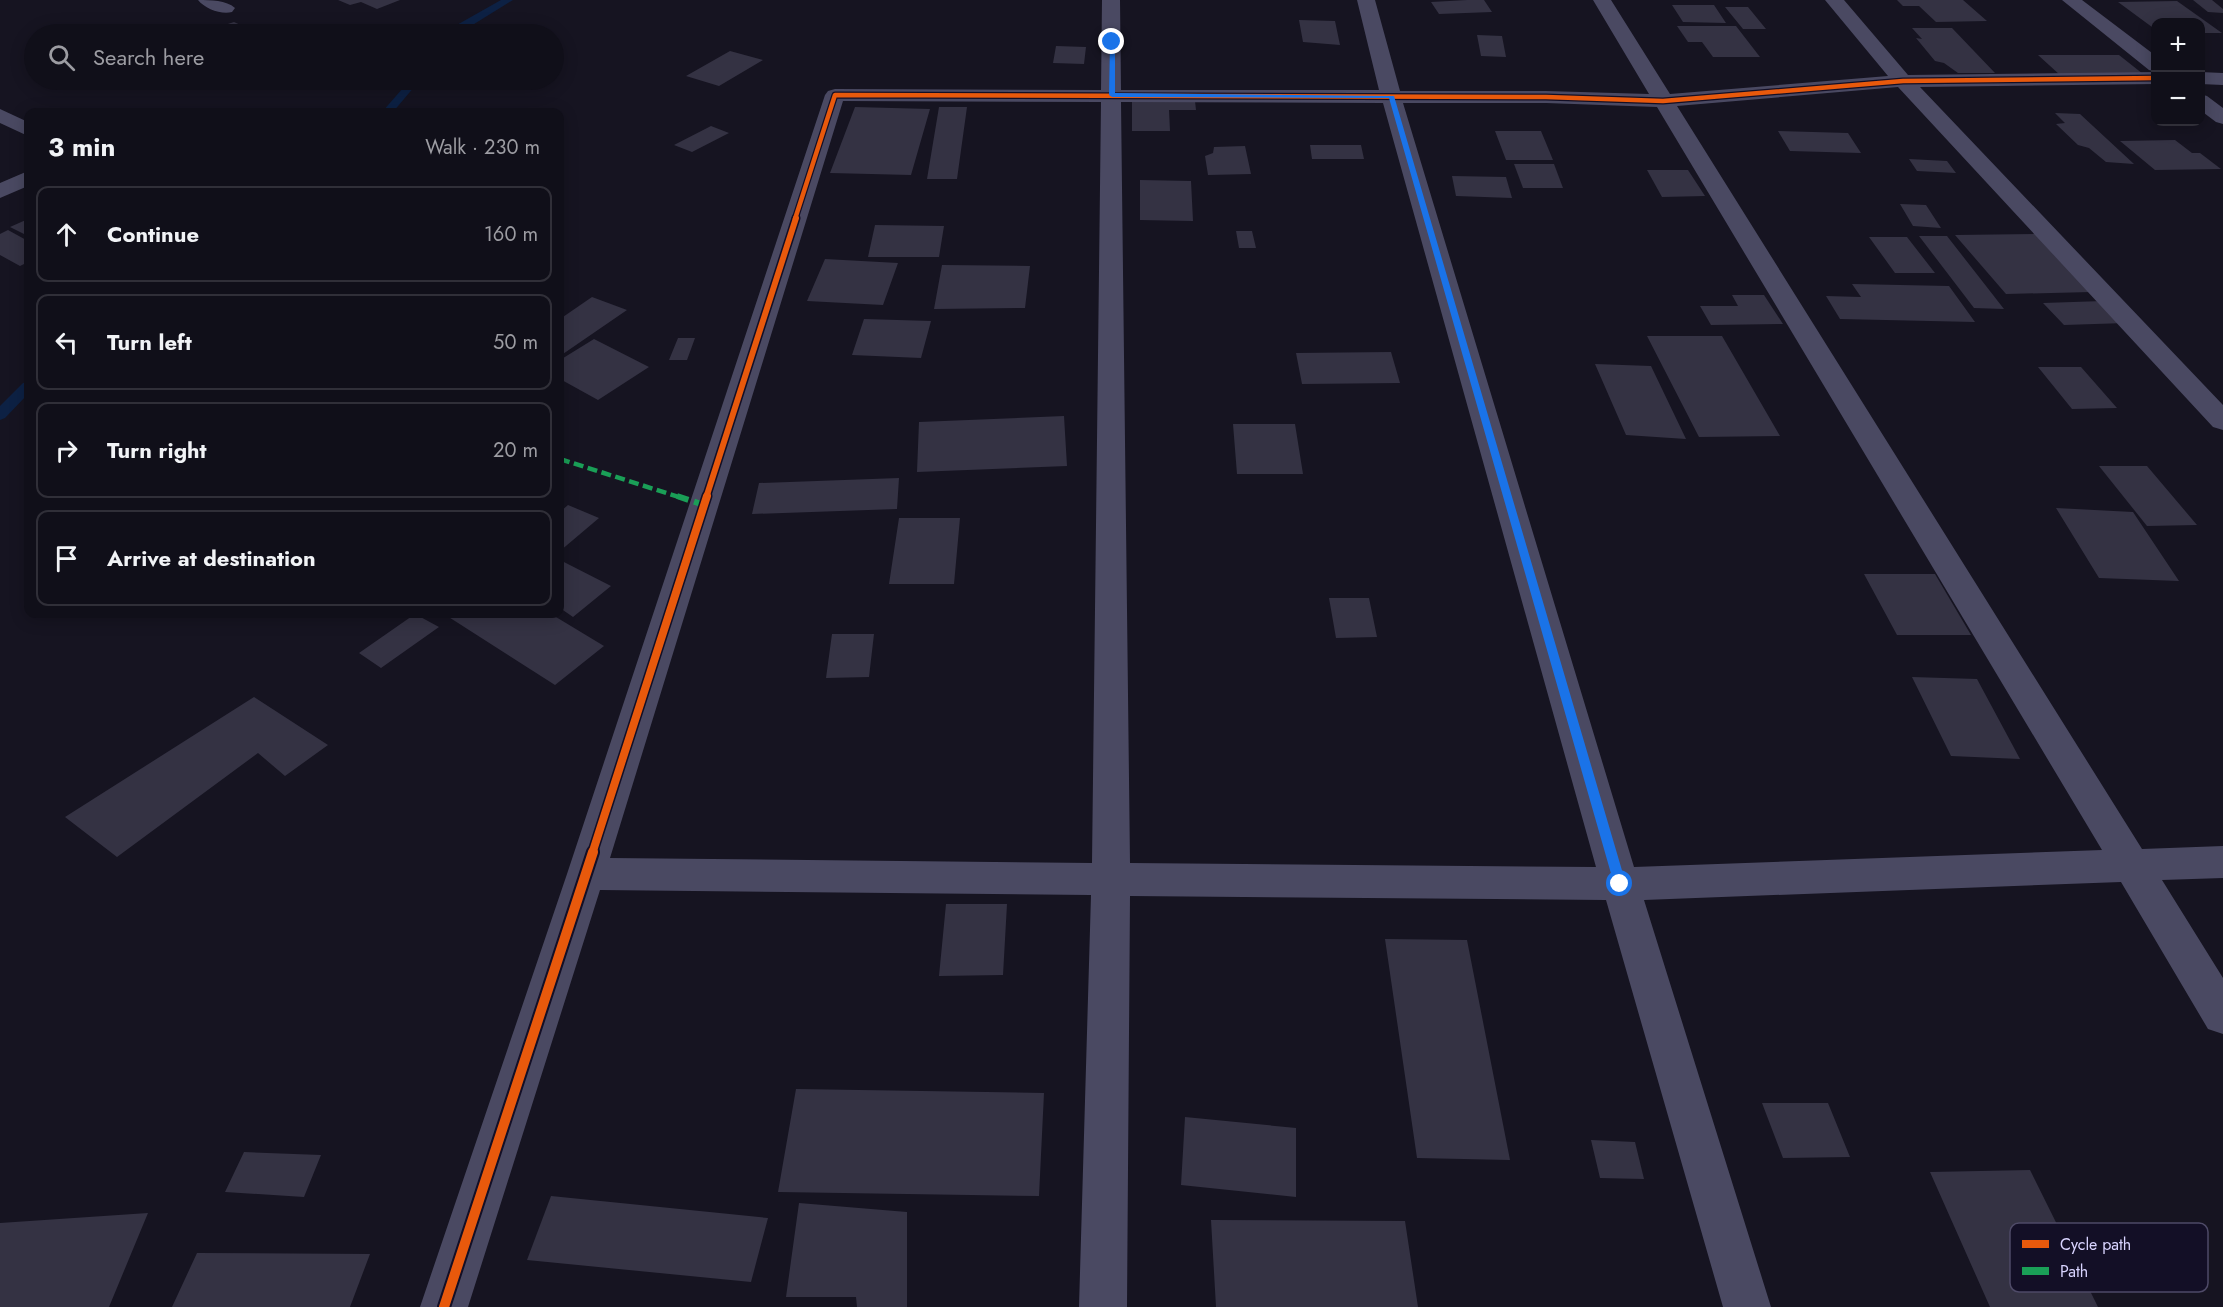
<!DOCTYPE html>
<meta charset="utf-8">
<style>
body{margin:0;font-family:Jost,sans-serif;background:#1e1d26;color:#f1f3f6}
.controls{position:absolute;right:18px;top:18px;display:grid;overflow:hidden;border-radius:12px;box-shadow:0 3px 15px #0003}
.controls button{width:54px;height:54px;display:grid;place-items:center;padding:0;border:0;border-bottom:2px solid #302f38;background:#100f19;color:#f1f3f6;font:30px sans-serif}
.stop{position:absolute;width:18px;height:18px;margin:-14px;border:4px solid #1a73e8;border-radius:50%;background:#fff}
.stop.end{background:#1a73e8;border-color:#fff;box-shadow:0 2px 6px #0008}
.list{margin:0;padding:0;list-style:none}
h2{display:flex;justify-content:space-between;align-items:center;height:78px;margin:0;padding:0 24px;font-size:26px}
h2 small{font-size:20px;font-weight:400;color:#9c9ca2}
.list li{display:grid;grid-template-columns:39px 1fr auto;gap:18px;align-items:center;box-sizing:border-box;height:96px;margin:0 12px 12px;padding:0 12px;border:2px solid #302f38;border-radius:12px}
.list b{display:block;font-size:22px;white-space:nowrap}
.list em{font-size:20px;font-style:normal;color:#9c9ca2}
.icon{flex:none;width:33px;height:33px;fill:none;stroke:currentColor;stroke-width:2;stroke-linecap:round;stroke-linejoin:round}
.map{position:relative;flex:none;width:2223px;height:1307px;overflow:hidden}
.search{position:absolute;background:#100f19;box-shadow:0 3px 15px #0003;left:24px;top:24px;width:540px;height:66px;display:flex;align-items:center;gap:15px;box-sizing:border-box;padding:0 21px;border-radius:33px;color:#9c9ca2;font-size:22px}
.panel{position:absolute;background:#100f19;box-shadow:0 3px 15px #0003;left:24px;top:108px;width:540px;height:510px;border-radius:12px}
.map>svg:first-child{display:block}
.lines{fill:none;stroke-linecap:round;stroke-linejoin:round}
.stream{fill:#0d2144;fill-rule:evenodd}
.building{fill:#343243}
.street{fill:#4a4962;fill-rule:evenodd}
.quiet-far1{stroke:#1a9f57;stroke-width:4.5;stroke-dasharray:10 4.5;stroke-linecap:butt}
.quiet{stroke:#1a9f57;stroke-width:6;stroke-dasharray:12 6;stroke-linecap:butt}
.cycleway-far3-casing{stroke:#130f26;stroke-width:7}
.cycleway-far2-casing{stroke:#130f26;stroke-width:9}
.cycleway-far1-casing{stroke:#130f26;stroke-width:11}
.cycleway-casing{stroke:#130f26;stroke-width:14}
.cycleway-far3{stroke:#e8590c;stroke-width:4.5}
.cycleway-far2{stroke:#e8590c;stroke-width:6}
.cycleway-far1{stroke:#e8590c;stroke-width:8}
.cycleway{stroke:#e8590c;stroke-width:10}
.route{fill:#1a73e8}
.key{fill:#130f26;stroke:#4e4a67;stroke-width:1.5}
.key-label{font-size:16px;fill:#d9d4ff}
</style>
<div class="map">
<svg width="2223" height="1307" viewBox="0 0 2223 1307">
<rect width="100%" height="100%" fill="#161421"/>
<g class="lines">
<path class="stream" d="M 501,0 L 513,0 L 458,34 L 448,34 L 455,26 Z
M 410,80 L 420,80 L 393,112 L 382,112 Z
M 28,382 L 28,394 L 5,418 L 0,420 L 0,406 L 23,383 Z"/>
</g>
<path class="building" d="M 338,0 L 400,0 L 377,9 L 361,2 L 350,5 Z
M 1467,0 L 1484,0 L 1492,12 L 1439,14 L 1431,2 Z
M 1897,0 L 1963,0 L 1987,21 L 1936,22 L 1919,6 L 1903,6 Z
M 2193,0 L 2212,0 L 2223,9 L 2223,13 L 2208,12 Z
M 2177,1 L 2222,33 L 2200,33 L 2200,22 L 2156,22 L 2156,30 L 2118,2 Z
M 1672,5 L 1714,5 L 1726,23 L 1683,22 Z
M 1725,7 L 1748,7 L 1766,29 L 1743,29 Z
M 1299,20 L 1335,21 L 1340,45 L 1303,42 Z
M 234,22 L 249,29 L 233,34 L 197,34 Z
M 1677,26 L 1736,26 L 1760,57 L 1713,57 L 1702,42 L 1688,42 Z
M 1912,28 L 1952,28 L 1995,73 L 1958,73 L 1944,63 L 1935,61 L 1916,38 L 1922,39 Z
M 1477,35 L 1502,36 L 1506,57 L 1481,56 Z
M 1056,46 L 1086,47 L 1084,64 L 1053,63 Z
M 730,51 L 763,60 L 719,86 L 686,76 Z
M 2038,55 L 2119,55 L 2143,74 L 2060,75 Z
M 1132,101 L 1195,101 L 1196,110 L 1169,110 L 1170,131 L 1132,131 Z
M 855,107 L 930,109 L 911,175 L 830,173 Z
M 939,107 L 967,107 L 957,179 L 927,179 Z
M 2055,113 L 2080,114 L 2134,164 L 2106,162 L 2089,148 L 2078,145 L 2056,124 L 2065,123 Z
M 711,126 L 729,133 L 692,152 L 674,145 Z
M 1495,131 L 1541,131 L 1553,160 L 1506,160 Z
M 1778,131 L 1848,133 L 1861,153 L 1790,151 Z
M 2175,140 L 2192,153 L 2200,153 L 2221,169 L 2155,170 L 2120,141 Z
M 1310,145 L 1361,145 L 1364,159 L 1312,159 Z
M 1245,146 L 1251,174 L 1208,175 L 1205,156 L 1213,153 L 1214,147 Z
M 1909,159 L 1947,161 L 1956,173 L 1917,171 Z
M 1514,164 L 1554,164 L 1563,188 L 1523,188 Z
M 1647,170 L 1688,170 L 1705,196 L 1662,197 Z
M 1452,176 L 1506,177 L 1512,198 L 1456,196 Z
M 1140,180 L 1191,181 L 1193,221 L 1140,220 Z
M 1900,204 L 1926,205 L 1941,228 L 1913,226 Z
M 28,219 L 28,236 L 10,227 Z
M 875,225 L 944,226 L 939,257 L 868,257 Z
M 8,230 L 28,241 L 28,262 L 20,266 L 0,255 L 0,234 Z
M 1236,231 L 1252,231 L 1256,248 L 1239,248 Z
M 2035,234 L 2091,292 L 2006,294 L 1955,235 Z
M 1919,236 L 1947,236 L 2004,309 L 1974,308 Z
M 1869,237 L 1907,237 L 1935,273 L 1895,273 Z
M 825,259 L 898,263 L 883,305 L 807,301 Z
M 942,265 L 1030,266 L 1025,308 L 934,309 Z
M 1852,284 L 1949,286 L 1975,322 L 1840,319 L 1826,296 L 1861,297 Z
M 1732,295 L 1764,295 L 1783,324 L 1711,325 L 1700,306 L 1738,306 Z
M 592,297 L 627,310 L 560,356 L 560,319 Z
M 2103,301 L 2126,323 L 2064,325 L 2043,303 Z
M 864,319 L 931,321 L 921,358 L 852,355 Z
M 1647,336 L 1722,336 L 1780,436 L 1699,437 Z
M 678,338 L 695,338 L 687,360 L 669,360 Z
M 594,339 L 649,367 L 598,400 L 560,379 L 560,360 Z
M 1391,352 L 1400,383 L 1302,384 L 1296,353 Z
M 1595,364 L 1651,366 L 1686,439 L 1626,435 Z
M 2038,367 L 2081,367 L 2117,408 L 2072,409 Z
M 1064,416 L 1067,466 L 917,472 L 919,422 Z
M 1233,424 L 1295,424 L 1303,474 L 1237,474 Z
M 2099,466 L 2147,466 L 2197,525 L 2147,526 Z
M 899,478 L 897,509 L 752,514 L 759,483 Z
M 568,505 L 599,518 L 560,551 L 560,512 Z
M 2056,508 L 2133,512 L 2179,581 L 2099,578 Z
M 899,518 L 960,518 L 954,584 L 889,584 Z
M 560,560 L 611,586 L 573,617 L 560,608 Z
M 1864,574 L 1935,574 L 1971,635 L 1897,635 Z
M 1329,598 L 1369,598 L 1377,637 L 1336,638 Z
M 415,614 L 439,627 L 381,668 L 359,653 Z
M 444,614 L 551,614 L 604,646 L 555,685 Z
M 832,634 L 874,634 L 869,677 L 826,678 Z
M 1912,677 L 1977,679 L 2020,759 L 1951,756 Z
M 254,697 L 328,745 L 285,776 L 258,753 L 117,857 L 65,817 Z
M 946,904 L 1007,904 L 1003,975 L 939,976 Z
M 1385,939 L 1467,940 L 1510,1160 L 1417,1158 Z
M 796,1089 L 1044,1093 L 1039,1196 L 778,1192 Z
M 1762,1103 L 1828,1103 L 1850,1157 L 1783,1158 Z
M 1185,1117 L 1296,1128 L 1296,1197 L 1181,1185 Z
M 1591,1140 L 1635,1142 L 1644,1179 L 1600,1178 Z
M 244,1152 L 321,1155 L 304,1197 L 225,1192 Z
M 2030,1170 L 2098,1307 L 1990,1307 L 1930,1172 Z
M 551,1196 L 768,1218 L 751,1282 L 527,1260 Z
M 799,1203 L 907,1212 L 907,1307 L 857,1307 L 856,1297 L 786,1297 Z
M 148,1213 L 109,1307 L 0,1307 L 0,1223 Z
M 1211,1220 L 1405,1221 L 1418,1307 L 1216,1307 Z
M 197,1253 L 370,1254 L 350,1307 L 172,1307 Z"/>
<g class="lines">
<path class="street" d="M 198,0 C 211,0 226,0 235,8 L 232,12 C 222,15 205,9 198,0 Z
M 1102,0 L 1120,0 L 1121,90 L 1379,90 L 1357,0 L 1375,0 L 1400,91 L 1546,91 L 1649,94 L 1593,0 L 1611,0 L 1670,94 L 1888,76 L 1825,0 L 1844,0 L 1908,75 L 2156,72 L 2156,84 L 1920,87 L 2223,405 L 2223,430 L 2213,427 L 1898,87 L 1677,106 L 2142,849 L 2223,846 L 2223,878 L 2162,880 L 2223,978 L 2223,1034 L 2208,1029 L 2121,882 L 1644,900 L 1771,1307 L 1723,1307 L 1606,900 L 1130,896 L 1127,1307 L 1079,1307 L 1091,895 L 600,890 L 468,1307 L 420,1307 L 567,874 L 825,95 L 828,91 L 835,89 L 1101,90 ZM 843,101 L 1101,102 L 1092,863 L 610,858 ZM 1121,102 L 1383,103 L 1596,867 L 1130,863 ZM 1403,103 L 1546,103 L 1657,107 L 2102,850 L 1634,867 Z
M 2062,0 L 2082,0 L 2156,56 L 2156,72 L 2149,70 Z
M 2200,72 L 2223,73 L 2223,85 L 2200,84 Z
M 2200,94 L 2207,96 L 2223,108 L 2223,124 L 2216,122 L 2200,110 Z
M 0,109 L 28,122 L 28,136 L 0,123 Z
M 28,171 L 28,186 L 0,198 L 0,183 Z"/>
<path class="quiet-far1" d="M 560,459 L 682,498"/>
<path class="quiet" d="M 677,496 L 704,505"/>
<defs>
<path id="cycleway-far3" d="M 795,219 L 835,95 L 1546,97 L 1663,101 L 1903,81 L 2156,78"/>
<path id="cycleway-far2" d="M 706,498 L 796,218"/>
<path id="cycleway-far1" d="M 592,854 L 707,496"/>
<path id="cycleway" d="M 444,1307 L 593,852"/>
</defs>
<use href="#cycleway-far3" class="cycleway-far3-casing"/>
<use href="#cycleway-far2" class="cycleway-far2-casing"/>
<use href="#cycleway-far1" class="cycleway-far1-casing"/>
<use href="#cycleway" class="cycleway-casing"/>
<use href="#cycleway-far3" class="cycleway-far3"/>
<use href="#cycleway-far2" class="cycleway-far2"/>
<use href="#cycleway-far1" class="cycleway-far1"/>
<use href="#cycleway" class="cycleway"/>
</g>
<path class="route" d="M 1112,40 L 1115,42 L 1115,93 L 1394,96 L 1626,884 L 1624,888 L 1620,889 L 1614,884 L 1389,98 L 1112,97 L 1109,95 L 1110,42 Z"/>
<rect x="2010" y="1223" width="198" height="69" rx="9" class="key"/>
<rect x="2022" y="1240" width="27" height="8" fill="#e8590c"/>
<rect x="2022" y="1267" width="27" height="8" fill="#1a9f57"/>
<g class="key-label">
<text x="2060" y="1250">Cycle path</text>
<text x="2060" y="1277">Path</text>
</g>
</svg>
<div class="controls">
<button>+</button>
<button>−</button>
</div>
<div class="stop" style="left:1620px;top:884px"></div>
<div class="stop end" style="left:1112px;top:42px"></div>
<div class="search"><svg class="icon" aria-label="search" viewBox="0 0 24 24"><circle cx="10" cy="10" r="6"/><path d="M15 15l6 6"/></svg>Search here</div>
<section class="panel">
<h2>3 min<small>Walk · 230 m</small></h2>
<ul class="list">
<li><svg class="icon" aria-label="ahead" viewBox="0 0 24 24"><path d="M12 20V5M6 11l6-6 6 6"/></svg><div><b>Continue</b></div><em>160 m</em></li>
<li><svg class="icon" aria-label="left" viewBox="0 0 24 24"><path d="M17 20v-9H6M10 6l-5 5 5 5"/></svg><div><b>Turn left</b></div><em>50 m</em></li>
<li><svg class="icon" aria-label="right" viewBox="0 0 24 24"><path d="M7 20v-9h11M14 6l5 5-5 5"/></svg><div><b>Turn right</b></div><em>20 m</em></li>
<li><svg class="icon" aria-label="arrive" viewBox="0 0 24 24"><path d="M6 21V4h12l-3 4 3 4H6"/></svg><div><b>Arrive at destination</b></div></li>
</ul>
</section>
</div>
